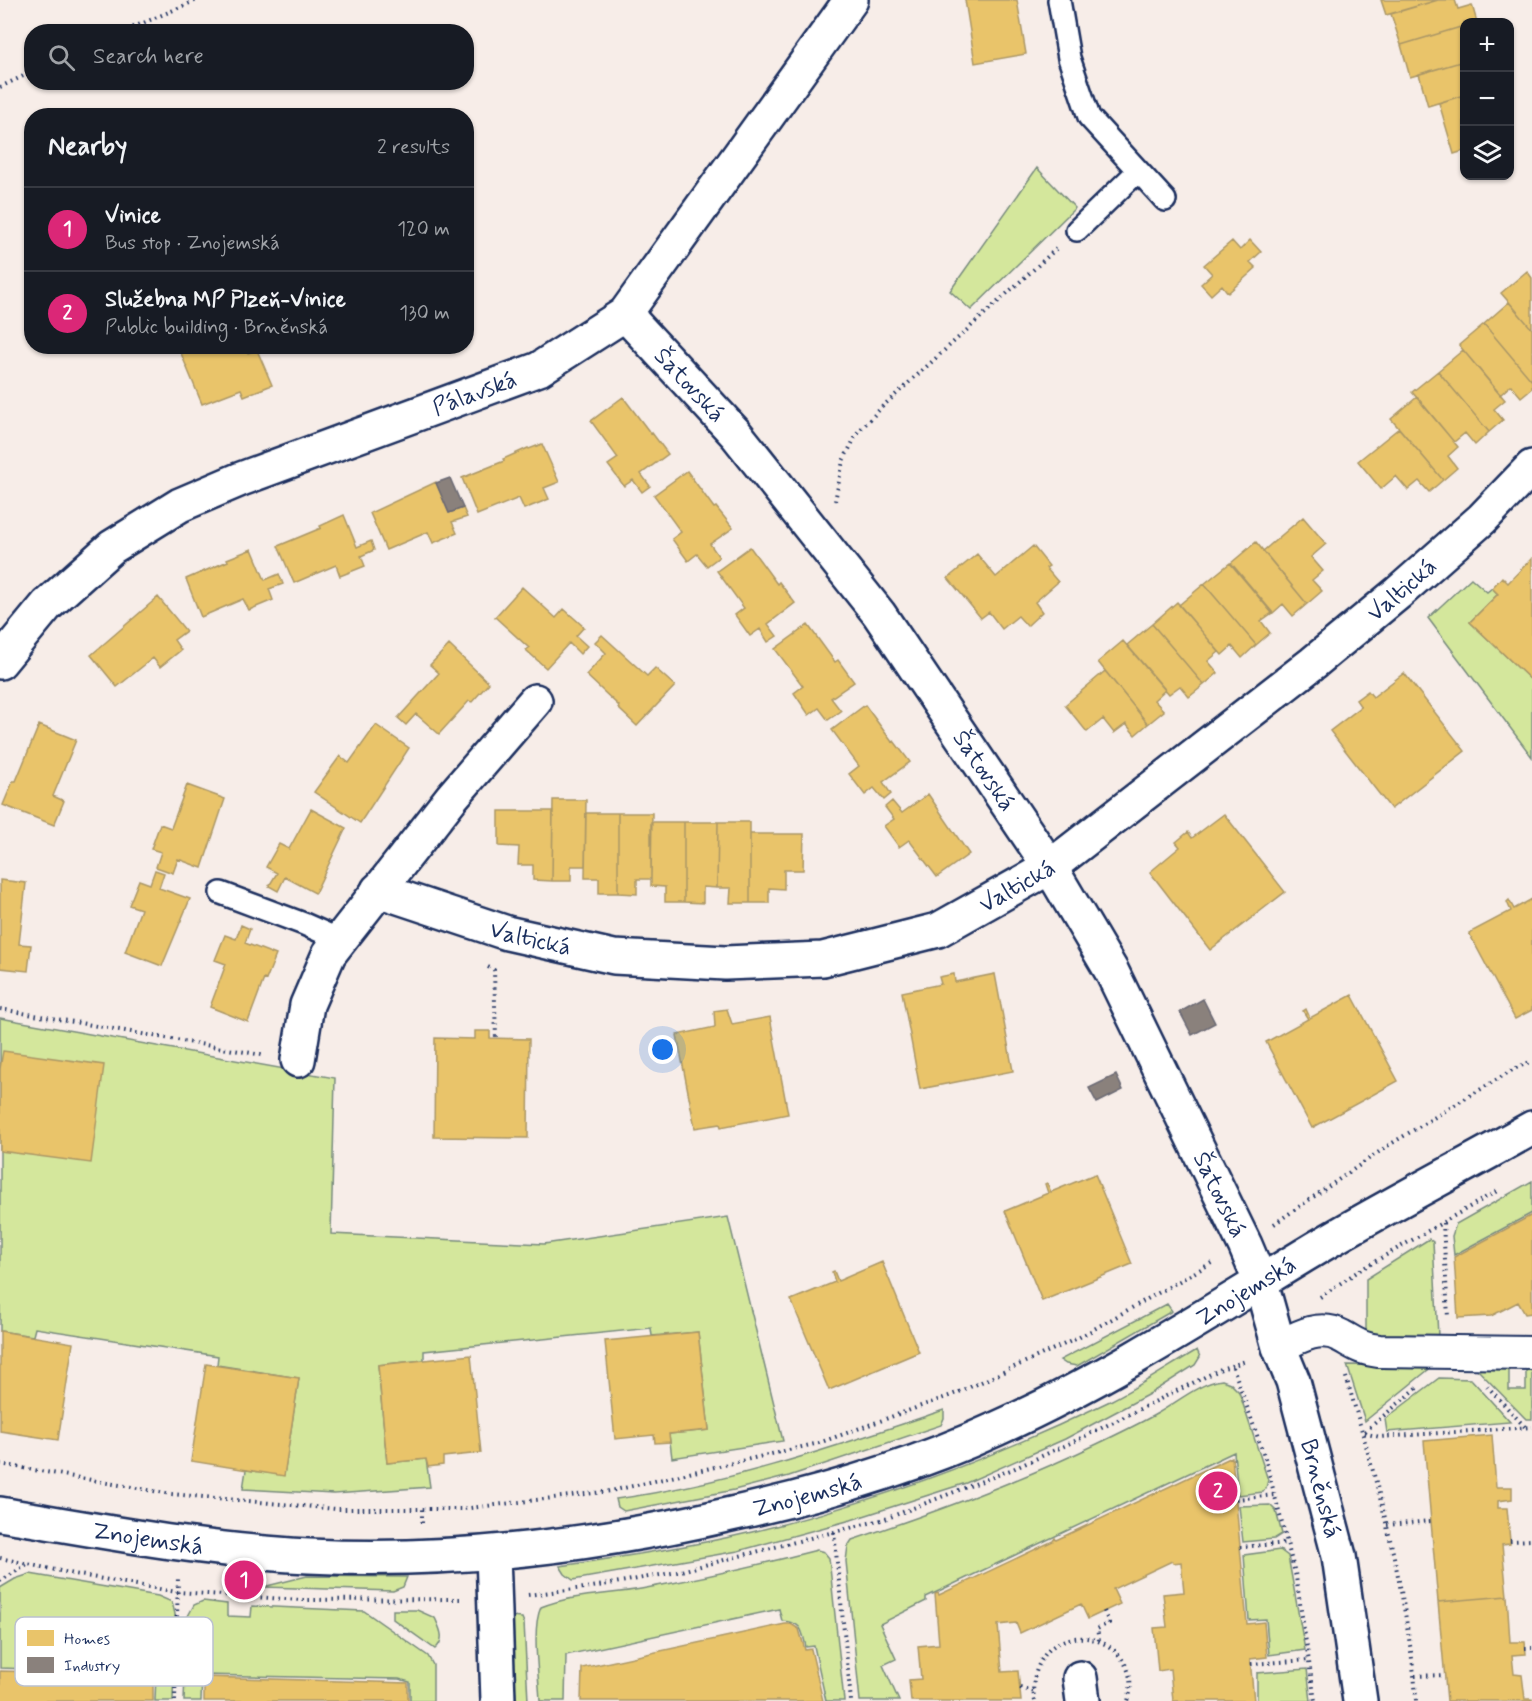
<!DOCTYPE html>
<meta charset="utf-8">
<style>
body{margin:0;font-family:Mynerve,sans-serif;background:#242831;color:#f1f3f6}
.controls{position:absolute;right:18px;top:18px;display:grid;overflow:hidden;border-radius:12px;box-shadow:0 2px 4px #0004}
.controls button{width:54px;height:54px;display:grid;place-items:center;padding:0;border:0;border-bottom:2px solid #363941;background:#171b24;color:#f1f3f6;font:30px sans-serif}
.you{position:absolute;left:663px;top:1050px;width:21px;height:21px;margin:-15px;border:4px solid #fff;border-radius:50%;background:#1a73e8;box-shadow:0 0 0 9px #1a73e833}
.badge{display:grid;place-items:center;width:39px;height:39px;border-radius:50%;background:#db2777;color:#fff;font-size:20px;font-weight:700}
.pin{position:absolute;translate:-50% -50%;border:3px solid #fff;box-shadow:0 2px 6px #0006}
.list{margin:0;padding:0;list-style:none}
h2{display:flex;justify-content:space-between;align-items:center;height:78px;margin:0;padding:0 24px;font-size:26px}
h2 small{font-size:20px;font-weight:400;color:#9ea1a6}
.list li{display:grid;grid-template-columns:39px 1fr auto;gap:18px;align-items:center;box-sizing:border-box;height:84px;padding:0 24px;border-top:2px solid #363941}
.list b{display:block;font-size:22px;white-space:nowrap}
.list p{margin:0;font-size:20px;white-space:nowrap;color:#9ea1a6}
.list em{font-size:20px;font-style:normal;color:#9ea1a6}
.icon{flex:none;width:33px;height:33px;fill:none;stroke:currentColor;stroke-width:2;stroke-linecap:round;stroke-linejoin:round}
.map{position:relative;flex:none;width:1532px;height:1701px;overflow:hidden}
.search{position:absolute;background:#171b24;box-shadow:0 2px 4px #0004;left:24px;top:24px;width:450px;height:66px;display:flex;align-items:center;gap:15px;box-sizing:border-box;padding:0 21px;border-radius:24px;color:#9ea1a6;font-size:22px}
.panel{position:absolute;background:#171b24;box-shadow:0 2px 4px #0004;left:24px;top:108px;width:450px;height:246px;border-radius:24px}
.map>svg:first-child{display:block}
.green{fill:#d4e79c;stroke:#788b7d;stroke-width:1.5}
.homes{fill:#e9c46a;stroke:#ab9766;stroke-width:1.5}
.industry{fill:#8a817c;stroke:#696873;stroke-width:1.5}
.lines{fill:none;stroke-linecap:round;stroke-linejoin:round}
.service-casing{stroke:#1b2f5e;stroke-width:26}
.pedestrian-casing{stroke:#1b2f5e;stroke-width:36}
.minor-casing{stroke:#1b2f5e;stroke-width:38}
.path{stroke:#1b2f5e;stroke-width:4;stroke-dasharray:1.5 4.5;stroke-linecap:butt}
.service{stroke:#fff;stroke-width:21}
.pedestrian{stroke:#fff;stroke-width:32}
.minor{stroke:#fff;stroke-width:33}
.labels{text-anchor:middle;stroke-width:6;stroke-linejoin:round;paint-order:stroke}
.street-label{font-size:24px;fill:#1b2f5e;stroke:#fff}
.key{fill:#fff;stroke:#bbc1cf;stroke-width:1.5}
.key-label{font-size:16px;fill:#1b2f5e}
</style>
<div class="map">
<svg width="1532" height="1701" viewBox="0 0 1532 1701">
<rect width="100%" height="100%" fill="#f7ede8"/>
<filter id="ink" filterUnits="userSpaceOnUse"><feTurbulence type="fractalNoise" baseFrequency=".0167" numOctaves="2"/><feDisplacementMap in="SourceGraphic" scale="12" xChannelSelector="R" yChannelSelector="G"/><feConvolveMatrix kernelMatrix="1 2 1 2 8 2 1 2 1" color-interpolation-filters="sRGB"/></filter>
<g filter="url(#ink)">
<path class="green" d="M 1037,168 L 1075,208 L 971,310 L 950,291 Z
M 1471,578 L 1487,592 L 1492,588 L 1498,594 L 1470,622 L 1532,681 L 1532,757 L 1428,618 Z
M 0,1018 L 335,1078 L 331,1234 L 544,1244 L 728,1217 L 783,1441 L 672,1458 L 669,1434 L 709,1430 L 698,1332 L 652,1336 L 651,1328 L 424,1351 L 424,1360 L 378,1365 L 387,1463 L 426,1459 L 430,1487 L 334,1494 L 243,1489 L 246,1470 L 284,1475 L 299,1378 L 217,1365 L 218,1356 L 35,1328 L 33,1336 L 0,1331 Z
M 1532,1181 L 1532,1213 L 1454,1255 L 1452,1236 L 1456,1224 Z
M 1429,1239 L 1433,1242 L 1438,1336 L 1366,1337 L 1366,1279 Z
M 1167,1304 L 1172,1311 L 1077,1366 L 1066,1364 L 1060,1360 Z
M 1197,1350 L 1200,1357 L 1195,1365 L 1151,1393 L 1065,1439 L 966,1483 L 851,1520 L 738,1551 L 573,1580 L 565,1574 L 560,1566 C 624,1557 689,1547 752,1532 C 876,1502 996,1457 1110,1401 C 1140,1386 1168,1367 1197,1350 Z
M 1347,1365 L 1433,1366 L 1365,1421 Z
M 1474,1366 L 1509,1366 L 1509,1390 L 1526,1390 L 1526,1367 L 1532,1367 L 1532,1419 L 1526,1419 Z
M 1439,1378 L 1471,1379 L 1510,1422 L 1387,1432 L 1385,1419 Z
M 1222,1380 L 1230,1383 L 1239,1392 L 1268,1480 L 1266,1488 L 1263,1492 L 1238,1495 L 1234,1452 L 926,1597 L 926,1601 L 880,1624 L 896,1659 L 883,1665 L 899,1701 L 860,1701 L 846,1561 L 848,1546 L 852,1540 C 935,1512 1018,1482 1097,1444 C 1118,1434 1139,1424 1158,1413 C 1179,1401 1199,1383 1222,1380 Z
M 944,1410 L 944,1418 L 941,1425 L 789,1476 L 734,1490 L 624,1511 L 618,1507 L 616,1499 C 731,1483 834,1447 944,1410 Z
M 1270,1505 L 1276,1511 L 1282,1534 L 1274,1539 L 1243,1542 L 1239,1506 Z
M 817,1550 L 824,1552 L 829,1558 L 844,1701 L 826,1701 L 814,1646 L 806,1647 C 802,1630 802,1622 782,1621 L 779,1609 L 566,1655 L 565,1701 L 540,1701 C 539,1675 531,1629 541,1607 C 573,1594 608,1595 641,1589 C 701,1578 759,1565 817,1550 Z
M 1280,1550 L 1288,1556 L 1305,1650 L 1269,1655 L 1266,1619 L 1249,1620 L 1244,1555 Z
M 30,1574 L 158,1596 L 172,1602 L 175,1614 L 173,1701 L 155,1701 L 156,1673 L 0,1668 L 0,1588 L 15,1579 Z
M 307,1576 L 407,1577 L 403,1587 L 393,1591 L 263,1587 Z
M 203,1601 L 227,1604 L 227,1616 L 251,1617 L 252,1606 L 364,1611 L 428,1656 L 433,1665 L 433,1701 L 410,1701 L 410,1682 L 399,1679 L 202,1675 L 201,1701 L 184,1701 L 187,1618 L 194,1605 Z
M 393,1610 L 417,1610 L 435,1618 C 440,1629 446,1640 435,1649 L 393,1619 Z
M 512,1617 L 522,1618 L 524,1623 L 528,1701 L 516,1701 Z
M 1307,1669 L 1311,1701 L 1257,1701 L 1257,1673 Z"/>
<path class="homes" d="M 965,0 L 1017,0 L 1026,54 L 975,63 Z
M 1381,0 L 1438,0 L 1386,15 Z
M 1438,0 L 1455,0 L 1458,9 L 1472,5 L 1477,22 L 1464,22 L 1464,26 L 1401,45 L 1391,14 Z
M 1464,26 L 1464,61 L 1410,77 L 1401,45 Z
M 1464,61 L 1464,95 L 1428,106 L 1419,74 Z
M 1464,95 L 1464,151 L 1454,154 L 1439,103 Z
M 1250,240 L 1261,252 L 1250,262 L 1256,268 L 1228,293 L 1222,285 L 1211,295 L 1201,284 L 1212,274 L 1204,265 L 1232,241 L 1240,250 Z
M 1527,271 L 1532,278 L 1532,329 L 1501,293 Z
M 1509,302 L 1532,329 L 1532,381 L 1484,324 Z
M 1484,324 L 1532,381 L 1532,388 L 1521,397 L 1511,385 L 1500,395 L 1459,345 Z
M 193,346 L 246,346 L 248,353 L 257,350 L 272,385 L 244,396 L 241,389 L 202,404 L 180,351 Z
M 1463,350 L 1505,400 L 1494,409 L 1503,420 L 1489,432 L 1438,371 Z
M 1438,371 L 1489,432 L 1475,445 L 1465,433 L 1454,442 L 1412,392 Z
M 623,397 L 651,434 L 652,433 L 668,454 L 641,474 L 650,486 L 642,492 L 633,480 L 624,486 L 608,465 L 618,458 L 591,421 Z
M 1417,397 L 1458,447 L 1448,456 L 1457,468 L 1443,480 L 1391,419 Z
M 1399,428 L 1443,480 L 1429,492 L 1419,481 L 1408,490 L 1396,476 L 1381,489 L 1358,461 Z
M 542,444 L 559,482 L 544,488 L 549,499 L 524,509 L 519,498 L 477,515 L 462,478 L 504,461 L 503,459 L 528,448 L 529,449 Z
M 687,471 L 714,508 L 716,507 L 733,528 L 710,544 L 719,557 L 707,566 L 697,554 L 688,561 L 672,539 L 681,532 L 654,495 Z
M 436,482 L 449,513 L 463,508 L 467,517 L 452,522 L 457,533 L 433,543 L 428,532 L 386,550 L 370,513 Z
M 344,515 L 357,547 L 371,541 L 374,550 L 361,556 L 365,566 L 340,576 L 336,565 L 294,583 L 278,546 L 321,528 L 320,526 Z
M 1303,517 L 1326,544 L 1311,557 L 1323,571 L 1312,580 L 1322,591 L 1307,604 L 1263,551 Z
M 1256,542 L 1307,604 L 1293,616 L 1283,604 L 1273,613 L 1231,563 Z
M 1033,546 L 1049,566 L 1046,568 L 1058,582 L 1035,602 L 1042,612 L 1027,626 L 1018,616 L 1002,629 L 989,612 L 981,618 L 948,578 L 977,554 L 996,577 Z
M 750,547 L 777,584 L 779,582 L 795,603 L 768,624 L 777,636 L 768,642 L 760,629 L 750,636 L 735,615 L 744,608 L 717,571 Z
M 252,549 L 265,580 L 279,574 L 283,584 L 269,589 L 273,600 L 249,610 L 243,599 L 201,617 L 186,579 L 228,561 L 227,559 Z
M 1532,558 L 1532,681 L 1470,622 L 1498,594 L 1492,588 L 1502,577 L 1508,583 Z
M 1230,563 L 1272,613 L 1261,621 L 1270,633 L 1256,645 L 1204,584 Z
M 1204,584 L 1256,645 L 1242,658 L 1232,646 L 1222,655 L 1179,605 Z
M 522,587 L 556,618 L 564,609 L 584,627 L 576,636 L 587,646 L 580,654 L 569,643 L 546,668 L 526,650 L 529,648 L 495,617 Z
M 158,597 L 186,631 L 174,640 L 181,650 L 160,667 L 153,658 L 117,687 L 91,655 Z
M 1177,602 L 1219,652 L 1208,661 L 1218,673 L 1204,685 L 1152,624 Z
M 1152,624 L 1204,685 L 1189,697 L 1180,686 L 1169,694 L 1127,645 Z
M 808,625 L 835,662 L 838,660 L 854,682 L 831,698 L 841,711 L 828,720 L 819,708 L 809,715 L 794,693 L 803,686 L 775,649 Z
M 602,635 L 647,676 L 655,668 L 675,686 L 637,726 L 618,708 L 619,706 L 586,675 L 606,653 L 595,642 Z
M 1123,641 L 1165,690 L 1154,700 L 1164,711 L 1148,724 L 1098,662 Z
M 449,645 L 489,683 L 472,702 L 469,701 L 439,734 L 416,714 L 406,725 L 398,718 L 439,673 L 430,665 Z
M 1105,671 L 1148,724 L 1135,735 L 1126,724 L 1114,733 L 1103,719 L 1087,732 L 1065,705 Z
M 1404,673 L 1465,751 L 1391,809 L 1330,731 L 1361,707 L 1356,700 L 1368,691 L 1373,697 Z
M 865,705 L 892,742 L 894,741 L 910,762 L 883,782 L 891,794 L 884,800 L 874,788 L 865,795 L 849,774 L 859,766 L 832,730 Z
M 39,725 L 76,740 L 53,796 L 64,801 L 54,825 L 3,805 L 13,781 L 16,781 Z
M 376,725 L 409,748 L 360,823 L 314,792 L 340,756 L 349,763 Z
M 187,785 L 225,799 L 202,868 L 178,859 L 173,873 L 156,867 L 161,852 L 151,849 L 160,824 L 171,828 Z
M 928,794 L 969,854 L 937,877 L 909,840 L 899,847 L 884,826 L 894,819 L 885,807 L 892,801 L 902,813 Z
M 553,800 L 586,800 L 585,866 L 571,866 L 571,881 L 552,881 Z
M 311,809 L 346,828 L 315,893 L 285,877 L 278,891 L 269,886 L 277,873 L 266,867 L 279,844 L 289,849 Z
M 499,811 L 553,811 L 552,881 L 533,880 L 533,865 L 518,865 L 519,847 L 499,846 Z
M 586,813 L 618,813 L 618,893 L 599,893 L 599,878 L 585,878 Z
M 618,813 L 652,813 L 651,879 L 637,879 L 637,894 L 618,893 Z
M 1224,814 L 1285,892 L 1210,950 L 1150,872 L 1180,847 L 1176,842 L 1188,832 L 1192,838 Z
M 651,822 L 684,822 L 684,902 L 665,902 L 665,887 L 651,886 Z
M 684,822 L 718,822 L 717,888 L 703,887 L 703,903 L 684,902 Z
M 718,822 L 750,822 L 750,903 L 730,903 L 731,888 L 717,888 Z
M 750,834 L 804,834 L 803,870 L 784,870 L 784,889 L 769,888 L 769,903 L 750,903 Z
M 155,870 L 164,873 L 159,888 L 190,899 L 162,966 L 125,952 L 141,909 L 129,905 L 139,880 L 150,884 Z
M 0,880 L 26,883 L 19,944 L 31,945 L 28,971 L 0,968 Z
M 1532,899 L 1532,1010 L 1515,1019 L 1469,933 L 1511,911 L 1507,902 L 1509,900 L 1514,909 Z
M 241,925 L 250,929 L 245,943 L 276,955 L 266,980 L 264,979 L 248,1022 L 210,1007 L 226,964 L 215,960 L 225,935 L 236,939 Z
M 954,974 L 955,982 L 995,974 L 1013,1071 L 920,1089 L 902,992 L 941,984 L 939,977 Z
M 1352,995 L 1398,1081 L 1312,1128 L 1266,1042 L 1308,1019 L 1303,1011 L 1306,1009 L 1310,1018 Z
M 727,1009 L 732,1024 L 770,1017 L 788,1114 L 721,1127 L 720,1124 L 695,1128 L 677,1035 L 715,1027 L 714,1011 Z
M 475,1031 L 490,1031 L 490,1038 L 529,1039 L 528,1138 L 434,1137 L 435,1038 L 475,1039 Z
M 3,1051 L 104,1065 L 91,1163 L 0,1151 L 0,1069 Z
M 1095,1174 L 1132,1264 L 1042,1301 L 1005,1211 L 1048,1193 L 1045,1184 L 1047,1183 L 1051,1192 Z
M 1532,1215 L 1532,1313 L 1525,1314 L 1518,1302 L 1491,1316 L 1458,1318 L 1454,1257 Z
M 882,1262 L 919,1352 L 829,1390 L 791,1300 L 835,1282 L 832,1272 L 834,1271 L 838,1281 Z
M 0,1331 L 73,1343 L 58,1440 L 0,1431 Z
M 698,1332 L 709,1430 L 669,1434 L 670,1442 L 655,1443 L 654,1435 L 615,1439 L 605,1341 Z
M 471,1355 L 481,1453 L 443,1457 L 443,1465 L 428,1467 L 426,1459 L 387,1463 L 378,1365 Z
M 206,1364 L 299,1378 L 284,1476 L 191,1461 Z
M 1492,1435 L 1496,1487 L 1512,1487 L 1512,1499 L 1498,1501 L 1498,1508 L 1507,1508 L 1510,1541 L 1510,1544 L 1502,1545 L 1507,1596 L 1438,1602 L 1424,1441 Z
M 1232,1457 L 1247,1624 L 1264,1622 L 1267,1657 L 1250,1659 L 1254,1701 L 1173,1701 L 1170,1669 L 1158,1671 L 1154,1628 L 1167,1627 L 1163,1594 L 1184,1592 L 1181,1562 L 1173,1563 L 1172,1561 L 1113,1589 L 1120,1604 L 1088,1619 L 1081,1604 L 1020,1633 L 1016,1623 L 998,1625 L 1002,1672 L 1018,1671 L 1021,1701 L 911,1701 L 909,1680 L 921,1679 L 918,1646 L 939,1644 L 935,1594 L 938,1593 L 939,1595 L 1053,1541 L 1055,1538 L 1056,1540 Z
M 1507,1596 L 1510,1642 L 1525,1642 L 1526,1654 L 1512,1655 L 1514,1674 L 1522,1675 L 1525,1699 L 1532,1699 L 1532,1701 L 1447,1701 L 1438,1602 Z
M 785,1624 L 791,1624 L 799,1629 L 805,1650 L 811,1649 L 823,1701 L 581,1701 L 582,1668 Z
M 0,1671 L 153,1675 L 153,1701 L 0,1701 Z
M 204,1677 L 408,1683 L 408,1701 L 204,1701 Z"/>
<path class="industry" d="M 450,478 L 463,508 L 449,513 L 436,483 Z
M 1203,999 L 1215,1023 L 1192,1035 L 1180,1012 Z
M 1116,1075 L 1123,1090 L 1097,1103 L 1089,1088 Z"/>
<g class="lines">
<defs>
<path id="service" d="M 1059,0 L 1069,58 L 1089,117 L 1165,200
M 1077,230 L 1138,171
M 221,893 L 304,924 L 340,940"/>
<path id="pedestrian" d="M 1279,1347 C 1298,1337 1320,1324 1341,1336 C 1356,1344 1361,1349 1379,1351 L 1532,1353"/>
<g id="minor">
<path id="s1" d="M 625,314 L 736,434 L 879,614 L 1050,867 L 1112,972 L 1245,1245 L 1261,1283 L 1279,1347 L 1293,1381 L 1339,1556 L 1360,1701"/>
<path id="s2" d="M 0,662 L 47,605 L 112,547 L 180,505 L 241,479 L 539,369 L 625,314 L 851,0"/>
<path id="s3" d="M 378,890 L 507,933 L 614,957 L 725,963 L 823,959 L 938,930 L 1050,867 L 1313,663 L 1398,593 L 1482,519 L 1532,467"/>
<path d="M 298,1060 L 307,1005 L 329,954 L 452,797 L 535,701"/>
<path id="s4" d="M 0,1514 C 102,1531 205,1551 309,1556 C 452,1563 592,1546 731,1514 C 822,1494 911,1468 996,1429 C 1103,1381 1203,1317 1303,1256 C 1377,1211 1456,1171 1532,1128"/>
<path d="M 493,1553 L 498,1701"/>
<path d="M 1080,1678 L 1083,1701"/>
</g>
</defs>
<use href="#service" class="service-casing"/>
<use href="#pedestrian" class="pedestrian-casing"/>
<use href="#minor" class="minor-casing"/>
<path class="path" d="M 122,32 L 197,0
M 0,87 L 32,72
M 835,501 L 843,461 L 858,432 L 882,407 L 1056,249
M 488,967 L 494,970 L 496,1039
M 0,1009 L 262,1055
M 1443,1223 L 1448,1318
M 1274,1224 L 1389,1145 L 1514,1069 L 1532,1061
M 1320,1297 L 1360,1270 L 1499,1190
M 1233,1367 L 1265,1458 L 1296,1577 L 1315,1701
M 1346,1377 C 1370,1457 1392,1536 1406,1619 C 1410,1646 1415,1673 1416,1701
M 1487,1386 L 1525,1427
M 1417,1388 L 1363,1433 L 1380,1437 L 1532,1427
M 0,1464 L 171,1494 L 336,1509 L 462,1509 L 611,1491 L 819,1443 L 957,1393 L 1078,1338 L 1215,1261
M 1236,1499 L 1275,1495
M 422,1523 L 422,1509
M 1387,1525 L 1431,1521
M 834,1532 L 851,1701
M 1510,1541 L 1532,1540
M 1240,1547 L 1288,1543
M 0,1558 L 74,1574 L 177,1592 L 301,1600 L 461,1599
M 0,1581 L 27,1565
M 528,1595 L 592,1587 L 677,1572 L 885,1519 L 1013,1469 L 1073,1442 L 1221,1369 L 1246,1361
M 1099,1640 L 1097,1629 L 1109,1623 L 1104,1611
M 1525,1648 L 1532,1648
M 1251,1664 L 1309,1660
M 1415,1676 L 1445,1675
M 1020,1688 L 1033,1691
M 175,1701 L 178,1577
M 1035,1701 C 1032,1690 1033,1680 1037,1669 C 1059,1610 1146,1642 1128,1701"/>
<use href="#service" class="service"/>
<use href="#pedestrian" class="pedestrian"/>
<use href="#minor" class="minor"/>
</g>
</g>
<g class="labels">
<g class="street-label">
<text dy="8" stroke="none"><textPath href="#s1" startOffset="96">Šatovská</textPath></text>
<text dy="8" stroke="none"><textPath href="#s2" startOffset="556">Pálavská</textPath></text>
<text dy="8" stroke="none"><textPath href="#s3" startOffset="1150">Valtická</textPath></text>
<text dy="8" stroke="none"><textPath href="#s1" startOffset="582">Šatovská</textPath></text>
<text dy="8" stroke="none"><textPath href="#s3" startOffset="664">Valtická</textPath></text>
<text dy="8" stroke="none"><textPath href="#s3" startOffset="160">Valtická</textPath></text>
<text dy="8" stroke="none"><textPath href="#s1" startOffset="1068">Šatovská</textPath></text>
<text dy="8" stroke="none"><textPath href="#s4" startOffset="1302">Znojemská</textPath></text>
<text dy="8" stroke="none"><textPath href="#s1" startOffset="1380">Brněnská</textPath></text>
<text dy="8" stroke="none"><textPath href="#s4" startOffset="816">Znojemská</textPath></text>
<text dy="8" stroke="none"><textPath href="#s4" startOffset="150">Znojemská</textPath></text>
</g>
</g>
<rect x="15" y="1617" width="198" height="69" rx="9" class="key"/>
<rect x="27" y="1630" width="27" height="16" fill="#e9c46a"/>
<rect x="27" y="1657" width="27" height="16" fill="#8a817c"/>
<g class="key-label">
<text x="64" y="1644">Homes</text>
<text x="64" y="1671">Industry</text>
</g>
</svg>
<div class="controls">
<button>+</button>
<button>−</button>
<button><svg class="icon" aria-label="layers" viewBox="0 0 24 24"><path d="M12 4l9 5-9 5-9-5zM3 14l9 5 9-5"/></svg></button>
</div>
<div class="you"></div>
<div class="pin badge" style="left:244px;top:1580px">1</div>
<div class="pin badge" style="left:1218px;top:1491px">2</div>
<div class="search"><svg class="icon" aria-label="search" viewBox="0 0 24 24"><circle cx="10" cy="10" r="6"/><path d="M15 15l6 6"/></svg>Search here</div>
<section class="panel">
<h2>Nearby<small>2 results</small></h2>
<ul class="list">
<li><span class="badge">1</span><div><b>Vinice</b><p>Bus stop · Znojemská</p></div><em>120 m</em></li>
<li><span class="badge">2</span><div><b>Služebna MP Plzeň-Vinice</b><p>Public building · Brněnská</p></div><em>130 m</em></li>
</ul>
</section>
</div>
